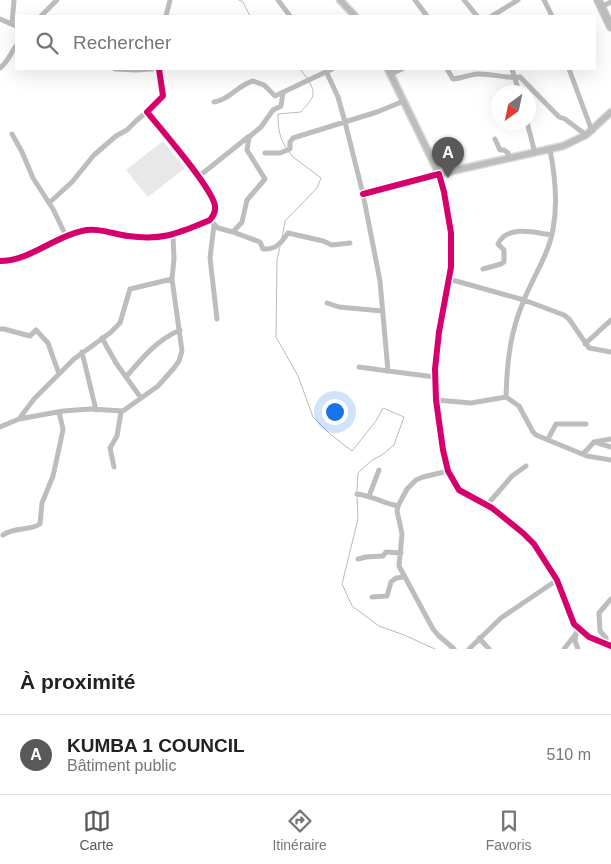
<!DOCTYPE html>
<html lang="fr">
<meta charset="utf-8">
<style>
body{margin:0;font-family:Arial,sans-serif;background:#f6f6f6;color:#222}
.compass{position:absolute;left:491px;top:85px;width:45px;height:45px;border-radius:50%;background:#fff;box-shadow:0 5px 20px #0002;rotate:213deg}
.you{position:absolute;left:334px;top:411px;width:18px;height:18px;margin:-12px;border:4px solid #fff;border-radius:50%;background:#1a73e8;box-shadow:0 0 0 8px #1a73e833}
.badge{display:grid;place-items:center;width:32px;height:32px;border-radius:50%;background:#595959;color:#fff;font-size:16px;font-weight:700}
.pin{position:absolute;translate:-50% -41px;filter:drop-shadow(0 1px 2px #0008)}
.pin::after{content:'';position:absolute;top:26px;width:18px;height:15px;background:inherit;clip-path:polygon(0 0,100% 0,50% 100%)}
.list{margin:0;padding:0;list-style:none}
h2{display:flex;justify-content:space-between;align-items:center;height:65px;margin:0;padding:0 20px;font-size:21px}
h2 small{font-size:16px;font-weight:400;color:#767676}
.list li{display:grid;grid-template-columns:32px 1fr auto;gap:15px;align-items:center;box-sizing:border-box;height:80px;padding:0 20px;border-top:1px solid #e0e0e0}
.list b{display:block;font-size:19px;white-space:nowrap}
.list p{margin:0;font-size:16px;white-space:nowrap;color:#767676}
.list em{font-size:16px;font-style:normal;color:#767676}
.icon{flex:none;width:28px;height:28px;fill:none;stroke:currentColor;stroke-width:2;stroke-linecap:round;stroke-linejoin:round}
.map{position:relative;flex:none;width:611px;height:649px;overflow:hidden}
.search{position:absolute;background:#fff;box-shadow:0 5px 20px #0002;left:15px;right:15px;top:15px;height:55px;display:flex;align-items:center;gap:12px;box-sizing:border-box;padding:0 18px;border-radius:0px;color:#767676;font-size:19px}
.sheet{height:145px;background:#fff}
nav{display:flex;justify-content:space-around;align-items:center;box-sizing:border-box;height:70px;border-top:1px solid #e0e0e0;background:#fff;font-size:14px;color:#767676}
nav a{display:grid;justify-items:center;gap:2px}
nav .on{color:#595959}
.map>svg:first-child{display:block}
.green{fill:#e8e8e8}
.lines{fill:none;stroke-linecap:round;stroke-linejoin:round}
.stream{stroke:#bababa;stroke-width:1}
.major-casing{stroke:#dbdbdb;stroke-width:9}
.highway-casing{stroke:#dbdbdb;stroke-width:10}
.minor{stroke:#bdbdbd;stroke-width:5}
.major{stroke:#bdbdbd;stroke-width:6}
.highway{stroke:#bdbdbd;stroke-width:8}
.cycleway-casing{stroke:#fff;stroke-width:9}
.cycleway{stroke:#d6006c;stroke-width:6}
</style>
<div class="map">
<svg width="611" height="649" viewBox="0 0 611 649">
<rect width="100%" height="100%" fill="#fff"/>
<path class="green" d="M 163,141 L 185,168 L 148,197 L 126,170 Z"/>
<g class="lines">
<path class="stream" d="M 239,0 L 243,2 L 250,16
M 300,69 L 307,78
M 287,149 C 279,138 278,127 278,114 L 301,112 C 311,99 318,97 309,81
M 282,238 L 285,221 L 317,188 L 321,178 L 293,157 L 289,152
M 280,247 L 277,260 L 276,337 L 298,376 L 313,417 L 330,434 L 352,451 L 376,421 L 383,408 L 404,417 L 394,445 L 382,455 L 372,460 L 358,473 L 357,491
M 357,495 L 358,519 L 342,584 L 352,606 L 379,626 L 404,635 L 435,649"/>
<defs>
<path id="major" d="M 340,0 L 355,16
M 388,69 L 439,174 L 563,146 L 586,135 L 611,112"/>
<path id="highway" d="M 598,0 L 611,27"/>
</defs>
<use href="#major" class="major-casing"/>
<use href="#highway" class="highway-casing"/>
<path class="minor" d="M 278,0 L 290,16
M 415,0 L 427,16
M 464,0 L 477,16
M 544,0 L 552,16
M 601,7 L 611,2
M 41,16 L 57,0
M 166,16 L 170,0
M 492,16 L 518,0
M 0,19 L 16,26
M 12,24 L 14,0
M 0,68 C 8,62 10,54 16,46
M 115,69 L 136,70 L 152,69
M 325,69 L 338,97 L 345,122 L 363,194 L 380,281 L 388,371 L 435,377
M 447,69 L 453,79 C 461,78 469,75 477,74 C 491,73 506,79 520,77 L 559,117 L 565,119 L 586,135
M 512,69 L 519,92
M 569,69 L 592,131
M 391,74 L 402,69
M 214,102 C 229,100 238,85 253,81 L 264,85 L 275,96 L 332,69
M 527,122 L 535,153
M 12,134 L 22,152 L 33,178 L 53,209 L 66,236
M 495,139 L 500,150 L 504,150 L 508,153 L 509,159
M 265,153 L 280,153 L 290,149 L 290,142 L 293,138 L 377,112 L 404,101
M 198,177 L 248,137
M 363,194 L 439,174 L 444,192 L 451,233 L 451,267 L 439,332 L 435,369 L 436,400 L 443,450 L 448,471 L 459,490 L 492,508 L 523,533 L 534,544 L 557,580 L 574,624 L 589,637 L 611,646
M 49,203 L 72,182 L 94,155 L 116,136 L 127,130 L 137,120 L 147,112
M 210,220 L 218,228 L 233,232 L 242,222 L 247,200 L 265,179 L 247,150 L 249,137 L 261,127 L 273,110 L 281,106 L 283,93
M 214,225 L 210,258 L 217,319
M 233,232 L 260,242 L 263,249 C 276,250 281,243 288,233 L 323,241 L 332,245 L 350,243
M 0,261 C 30,261 53,237 82,231 C 97,227 113,234 128,236 C 163,241 179,233 210,220 C 213,216 216,212 215,206 C 213,189 161,129 147,112 L 163,96 L 159,69
M 483,269 L 501,264 L 504,262 L 504,250 L 498,244 C 507,224 536,233 552,235
M 449,279 L 524,300 L 564,315 L 569,319 L 589,348 L 611,352
M 327,303 L 339,307 L 382,311
M 0,329 L 4,329 L 30,336 L 36,330 L 48,343 L 59,374
M 102,338 L 116,363 L 141,398
M 585,344 L 611,320
M 82,352 L 96,410
M 359,367 L 388,371
M 126,377 C 142,358 157,340 180,330
M 506,397 L 519,406 L 533,432 L 536,435 L 587,456 L 611,460
M 436,400 L 471,403 L 506,397 C 507,362 510,332 524,300 C 533,277 549,254 553,229 C 558,203 555,175 550,150
M 19,419 L 63,411 L 90,409 L 123,411 L 158,386 L 174,368 L 179,361 L 182,351 L 172,279
M 0,427 L 19,419 L 34,399 L 74,359 L 110,333 L 120,323 L 130,289 L 172,279 L 174,259 L 173,236
M 548,439 L 556,424 L 586,424
M 595,442 L 611,447
M 583,454 L 594,442 L 611,439
M 114,467 L 110,448 L 117,436 L 121,412
M 448,471 L 423,477 L 416,480 L 407,489 L 398,506 L 397,511 L 402,534 L 399,566 L 433,629 L 438,635 L 454,649
M 357,494 C 372,496 384,503 398,506
M 369,496 L 379,470
M 487,505 L 512,476 L 526,466
M 3,535 C 14,527 29,531 40,524 L 42,503 L 53,476 L 60,444 L 63,429 L 59,412
M 358,559 L 366,557 L 383,556 L 386,552 L 401,553
M 372,597 L 387,596 L 391,582 L 396,578 L 404,577
M 577,628 L 575,641 L 578,649
M 479,638 L 489,649
M 606,644 L 606,638 L 600,631 L 599,613 L 611,599
M 469,649 L 501,618 L 557,580
M 564,649 L 575,635"/>
<use href="#major" class="major"/>
<use href="#highway" class="highway"/>
<defs>
<path id="cycleway" d="M 363,194 L 439,174 L 444,192 L 451,233 L 451,267 L 439,332 L 435,369 L 436,400 L 443,450 L 448,471 L 459,490 L 492,508 L 523,533 L 534,544 L 557,580 L 574,624 L 589,637 L 611,646
M 0,261 C 30,261 53,237 82,231 C 97,227 113,234 128,236 C 163,241 179,233 210,220 C 213,216 216,212 215,206 C 213,189 161,129 147,112 L 163,96 L 159,69"/>
</defs>
<use href="#cycleway" class="cycleway-casing"/>
<use href="#cycleway" class="cycleway"/>
</g>
</svg>
<svg class="compass" viewBox="-18 -18 36 36"><path d="M0-13l5 13h-10z" fill="#e53935"/><path d="M0 13l5-13h-10z" fill="#767676"/></svg>
<div class="you"></div>
<div class="pin badge" style="left:448px;top:178px">A</div>
<div class="search"><svg class="icon" aria-label="search" viewBox="0 0 24 24"><circle cx="10" cy="10" r="6"/><path d="M15 15l6 6"/></svg>Rechercher</div>
</div>
<section class="sheet">
<h2>À proximité<small></small></h2>
<ul class="list">
<li><span class="badge">A</span><div><b>KUMBA 1 COUNCIL</b><p>Bâtiment public</p></div><em>510 m</em></li>
</ul>
</section>
<nav>
<a class="on"><svg class="icon" aria-label="map" viewBox="0 0 24 24"><path d="M3 6l6-2 6 2 6-2v14l-6 2-6-2-6 2zM9 4v14M15 6v14"/></svg>Carte</a>
<a><svg class="icon" aria-label="directions" viewBox="0 0 24 24"><path d="M12 3l9 9-9 9-9-9zM9 14v-3h6M13 9l2 2-2 2"/></svg>Itinéraire</a>
<a><svg class="icon" aria-label="saved" viewBox="0 0 24 24"><path d="M7 4h10v16l-5-4-5 4z"/></svg>Favoris</a>
</nav>
